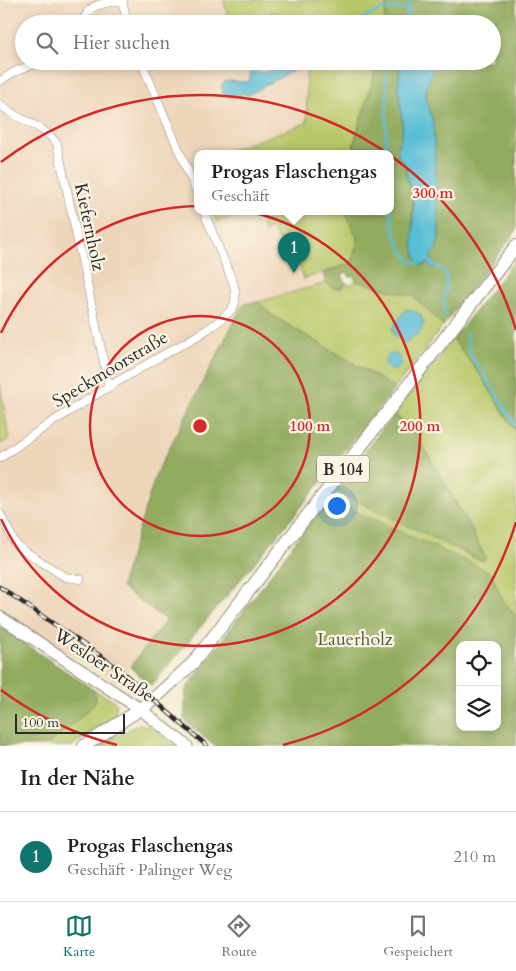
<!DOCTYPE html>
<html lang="de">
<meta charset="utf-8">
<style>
body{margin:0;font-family:Cardo,serif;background:#f2f2f2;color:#202124}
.controls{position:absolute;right:15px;bottom:15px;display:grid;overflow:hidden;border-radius:10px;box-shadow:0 2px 8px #0003}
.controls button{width:45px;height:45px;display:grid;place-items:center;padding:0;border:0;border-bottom:1px solid #e0e0e0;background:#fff;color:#202124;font:25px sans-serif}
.scale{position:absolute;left:15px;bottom:12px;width:110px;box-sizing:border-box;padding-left:5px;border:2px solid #2b2b2b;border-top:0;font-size:14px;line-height:18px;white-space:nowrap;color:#2b2b2b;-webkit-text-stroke:4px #fcf5e5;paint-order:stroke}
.you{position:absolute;left:336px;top:505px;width:18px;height:18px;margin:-12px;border:4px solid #fff;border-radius:50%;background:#1a73e8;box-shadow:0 0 0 8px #1a73e833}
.badge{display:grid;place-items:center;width:32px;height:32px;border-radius:50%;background:#0f766e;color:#fff;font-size:16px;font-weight:700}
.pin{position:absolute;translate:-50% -41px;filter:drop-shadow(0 1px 2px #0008)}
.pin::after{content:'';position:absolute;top:26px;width:18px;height:15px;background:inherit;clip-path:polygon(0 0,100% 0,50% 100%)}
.popup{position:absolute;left:194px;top:150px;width:200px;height:65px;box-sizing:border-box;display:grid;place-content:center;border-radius:10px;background:#fff;filter:drop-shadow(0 1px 4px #0005);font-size:16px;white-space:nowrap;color:#757577}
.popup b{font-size:19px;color:#202124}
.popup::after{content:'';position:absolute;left:50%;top:100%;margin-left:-10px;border:10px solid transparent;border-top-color:#fff}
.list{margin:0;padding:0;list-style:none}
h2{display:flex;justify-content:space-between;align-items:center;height:65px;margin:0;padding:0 20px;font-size:21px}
h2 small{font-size:16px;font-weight:400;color:#757577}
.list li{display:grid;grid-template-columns:32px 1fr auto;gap:15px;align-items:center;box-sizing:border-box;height:90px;padding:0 20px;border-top:1px solid #e0e0e0}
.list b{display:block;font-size:19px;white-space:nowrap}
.list p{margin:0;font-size:16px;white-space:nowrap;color:#757577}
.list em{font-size:16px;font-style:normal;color:#757577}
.icon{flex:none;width:28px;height:28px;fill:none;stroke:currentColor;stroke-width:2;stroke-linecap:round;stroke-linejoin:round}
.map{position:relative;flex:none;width:516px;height:746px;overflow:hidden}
.search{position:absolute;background:#fff;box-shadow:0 2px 8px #0003;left:15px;right:15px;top:15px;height:55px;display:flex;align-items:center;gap:12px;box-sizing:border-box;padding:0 18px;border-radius:28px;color:#757577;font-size:19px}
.sheet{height:155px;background:#fff}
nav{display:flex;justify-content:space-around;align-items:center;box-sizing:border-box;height:70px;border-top:1px solid #e0e0e0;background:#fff;font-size:14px;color:#757577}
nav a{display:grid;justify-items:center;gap:2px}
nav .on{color:#0f766e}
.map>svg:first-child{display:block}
.built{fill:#eed6bb}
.green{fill:#b9c86b;stroke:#727a4b}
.forest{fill:#92ac5f;stroke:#5e6c45;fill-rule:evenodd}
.water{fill:#59bed7;stroke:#427481}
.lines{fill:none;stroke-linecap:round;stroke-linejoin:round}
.stream{stroke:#59bed7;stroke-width:2.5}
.street-casing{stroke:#8e8a7d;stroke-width:9}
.secondary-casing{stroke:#8e8a7d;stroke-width:13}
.primary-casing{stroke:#8e8a7d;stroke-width:14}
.street{stroke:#fff;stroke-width:8}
.secondary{stroke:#fff;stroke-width:11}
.primary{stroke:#fff;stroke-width:12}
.rail-casing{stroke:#2b2b2b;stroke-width:4.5}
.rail{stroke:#fcf5e5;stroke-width:2.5;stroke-dasharray:8;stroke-linecap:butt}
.ring{fill:none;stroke:#d62828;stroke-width:2.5}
.labels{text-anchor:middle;stroke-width:4.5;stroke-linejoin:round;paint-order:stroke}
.shield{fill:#fcf5e5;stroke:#6a6863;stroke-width:1}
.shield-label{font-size:16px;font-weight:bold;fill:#2b2b2b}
.street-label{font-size:18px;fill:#2b2b2b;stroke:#fcf5e5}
.park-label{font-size:18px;fill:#565a3e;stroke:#fcf5e5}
.centre{fill:#d62828;stroke:#fcf5e5;stroke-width:2.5}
.ring-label{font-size:15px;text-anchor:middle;font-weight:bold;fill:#d62828;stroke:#fcf5e5;stroke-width:4.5;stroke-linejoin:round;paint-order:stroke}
</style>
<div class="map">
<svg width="516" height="746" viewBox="0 0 516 746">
<rect width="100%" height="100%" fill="#fcf5e5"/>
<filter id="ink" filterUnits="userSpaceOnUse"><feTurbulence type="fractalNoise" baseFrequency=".02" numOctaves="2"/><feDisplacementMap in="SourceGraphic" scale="10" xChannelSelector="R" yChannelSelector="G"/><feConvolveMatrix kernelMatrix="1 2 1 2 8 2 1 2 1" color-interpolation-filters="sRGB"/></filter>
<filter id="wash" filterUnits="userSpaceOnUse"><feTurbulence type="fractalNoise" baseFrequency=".0096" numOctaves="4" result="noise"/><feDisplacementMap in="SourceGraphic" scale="20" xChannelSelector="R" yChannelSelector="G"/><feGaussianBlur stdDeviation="1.12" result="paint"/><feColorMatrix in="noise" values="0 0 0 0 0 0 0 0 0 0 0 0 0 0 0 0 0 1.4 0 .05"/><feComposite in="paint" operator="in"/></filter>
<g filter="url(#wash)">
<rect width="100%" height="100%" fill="#f2e9cf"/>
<path class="built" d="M 0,0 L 223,0 L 231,24 L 24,24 L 24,61 L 273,61 L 273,67 L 269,72 L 263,74 L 256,72 L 249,82 L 231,81 L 239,97 L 243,93 L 252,93 L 306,65 L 307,123 L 219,154 L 198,154 L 198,161 L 194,163 L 198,171 L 198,212 L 213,212 L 218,222 L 260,212 L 264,232 L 273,227 L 288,239 L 304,279 L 323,274 L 326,283 L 258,302 L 243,304 L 156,474 L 121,587 L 166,620 L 117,682 L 0,613 L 0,444 L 9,438 L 0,383 Z"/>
<path class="green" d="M 223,0 L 387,0 L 384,24 L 288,24 L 275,13 L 262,19 L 261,24 L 231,24 Z
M 310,61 L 377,61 C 371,93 358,122 352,154 L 219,154 L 307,123 L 306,65 Z
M 213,212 L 253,212 L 217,222 Z
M 260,212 L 345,212 L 358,239 L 352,263 L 304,279 L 288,239 L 278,240 L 272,228 L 264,232 Z
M 356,281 L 413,296 L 443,326 L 395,388 L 273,316 L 258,302 L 326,283 L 332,288 L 341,288 L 348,283 L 349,285 Z
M 453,339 L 483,378 L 516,432 L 516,617 L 501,597 L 492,575 L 327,499 L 335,490 L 483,561 L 472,530 L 414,430 L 394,414 Z
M 0,383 L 9,439 L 0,444 Z
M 92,689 L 113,700 L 117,705 L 115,715 L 72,746 L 45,746 L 88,709 L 96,700 Z
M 139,724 L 150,727 L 176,746 L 100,746 Z"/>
<path class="forest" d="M 387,0 L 516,0 L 516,231 L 443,326 L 413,296 L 356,281 L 353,275 L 350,277 L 347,272 L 342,275 L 346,284 L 341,288 L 332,288 L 326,283 L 323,274 L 352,263 L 358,239 L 345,212 L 390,212 L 390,154 L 352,154 C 358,122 371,93 377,61 L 401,61 L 398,87 L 403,128 L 402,140 L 399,144 L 399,157 L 406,166 L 405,173 L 412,192 L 413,225 L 419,264 L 421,265 L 432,262 L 430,256 L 436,250 L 439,236 L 433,120 C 429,112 424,97 426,88 C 427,77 434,77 432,61 L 492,61 L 492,24 L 384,24 Z
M 516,259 L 516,432 L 483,379 L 453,339 Z
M 258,302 L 273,316 L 395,388 L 298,511 L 151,686 L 130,667 L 166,620 L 121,587 L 156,474 L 243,304 Z
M 394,414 L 414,430 L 485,556 L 485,560 L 479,560 L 335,490 Z
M 327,499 L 486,570 L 492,575 L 501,597 L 516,617 L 516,746 L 214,746 L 184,720 L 186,689 ZM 460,645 L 497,645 L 497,727 L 460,727 Z
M 0,627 L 92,689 C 94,692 97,695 96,700 C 92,710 56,738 45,746 L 0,746 Z"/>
<path class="water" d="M 271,12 L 275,13 L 288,24 L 261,24 Z
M 273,61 L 310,61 L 252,93 L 247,95 L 243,93 L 234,98 L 223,95 L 222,85 L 225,81 L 249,82 L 251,72 C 261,71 265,76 273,67 Z
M 401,61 L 432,61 C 434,77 428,77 426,88 C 424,97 430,112 433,120 L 439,236 L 436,250 L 430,256 L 435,266 L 433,269 L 428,263 L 422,266 C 406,253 417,211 412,192 C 409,180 406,179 406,166 L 399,157 L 397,151 L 403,128 L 398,87 Z
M 406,309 L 420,314 L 424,322 L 421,331 L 405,343 L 395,336 L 392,329 Z
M385 362a8 8 0 1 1 16 0a8 8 0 1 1-16 0Z"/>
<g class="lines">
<path class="stream" d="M 356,24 C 370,13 391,3 409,11
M 402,24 L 409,11 L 410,0
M 386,154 L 387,61
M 390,206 C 392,228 396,245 411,262 L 421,263
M 432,265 C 454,269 445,285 444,301 C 443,306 445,312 446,317
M 466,333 L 471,356 L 516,425"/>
</g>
</g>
<g filter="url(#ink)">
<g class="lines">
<defs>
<path id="street" d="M 122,0 L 128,24
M 83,24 C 87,2 104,4 123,0
M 141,61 L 198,195
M 0,81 L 14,72 L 42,61
M 0,104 C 16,121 43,123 57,144 L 109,386
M 0,458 C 48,423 99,392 151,362 C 175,347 212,331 231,310 C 237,303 236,294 234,285 L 204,212
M 0,514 L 16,545 L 20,548 L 65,577 L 80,579"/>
<path id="secondary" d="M 0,617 L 140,709 L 187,746"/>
<path id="primary" d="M 84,746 L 148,704 L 193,663 L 516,246"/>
</defs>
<use href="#street" class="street-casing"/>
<use href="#secondary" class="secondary-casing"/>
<use href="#primary" class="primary-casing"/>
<use href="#street" class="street"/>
<use href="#secondary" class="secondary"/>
<use href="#primary" class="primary"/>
<defs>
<path id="rail" d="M 0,587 L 115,666 L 207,746"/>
</defs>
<use href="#rail" class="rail-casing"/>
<use href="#rail" class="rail"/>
</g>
</g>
<g class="ring">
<circle cx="200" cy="426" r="110"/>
<path d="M1 333A220 220 0 1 1 1 519"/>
<path d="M516 522A330 330 0 0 1 283 745M117 745A330 330 0 0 1 1 690M1 162A330 330 0 0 1 516 330"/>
</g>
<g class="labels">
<rect class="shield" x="317" y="455.5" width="52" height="27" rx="4"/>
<g class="shield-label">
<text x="343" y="475">B 104</text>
</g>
<g class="street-label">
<text transform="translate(90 227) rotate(78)" y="6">Kiefernholz</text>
<text transform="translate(110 369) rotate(-31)" y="6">Speckmoorstraße</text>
<text transform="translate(104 665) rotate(34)" y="6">Wesloer Straße</text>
</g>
<g class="park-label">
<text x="355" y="645">Lauerholz</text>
</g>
</g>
<circle cx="200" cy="426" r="8" class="centre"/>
<g class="ring-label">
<text x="433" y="198">300 m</text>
<text x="310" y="431">100 m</text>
<text x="420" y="431">200 m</text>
</g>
</svg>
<div class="controls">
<button><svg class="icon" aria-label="locate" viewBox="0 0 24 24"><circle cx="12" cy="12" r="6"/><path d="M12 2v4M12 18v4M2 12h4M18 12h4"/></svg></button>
<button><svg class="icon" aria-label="layers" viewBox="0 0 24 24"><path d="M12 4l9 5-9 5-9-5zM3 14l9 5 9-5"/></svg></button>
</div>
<div class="scale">100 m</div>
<div class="you"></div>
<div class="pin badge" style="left:294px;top:273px">1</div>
<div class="popup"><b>Progas Flaschengas</b>Geschäft</div>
<div class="search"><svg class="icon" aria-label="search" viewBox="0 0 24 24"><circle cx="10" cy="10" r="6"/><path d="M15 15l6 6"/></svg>Hier suchen</div>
</div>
<section class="sheet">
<h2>In der Nähe<small></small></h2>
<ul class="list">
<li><span class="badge">1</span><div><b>Progas Flaschengas</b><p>Geschäft · Palinger Weg</p></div><em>210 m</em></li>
</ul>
</section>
<nav>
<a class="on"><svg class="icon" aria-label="map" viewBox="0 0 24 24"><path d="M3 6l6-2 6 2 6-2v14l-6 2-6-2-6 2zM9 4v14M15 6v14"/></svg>Karte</a>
<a><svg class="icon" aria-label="directions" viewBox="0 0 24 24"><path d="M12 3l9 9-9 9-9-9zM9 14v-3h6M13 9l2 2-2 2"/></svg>Route</a>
<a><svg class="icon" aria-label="saved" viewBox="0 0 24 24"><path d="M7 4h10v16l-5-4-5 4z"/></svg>Gespeichert</a>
</nav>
